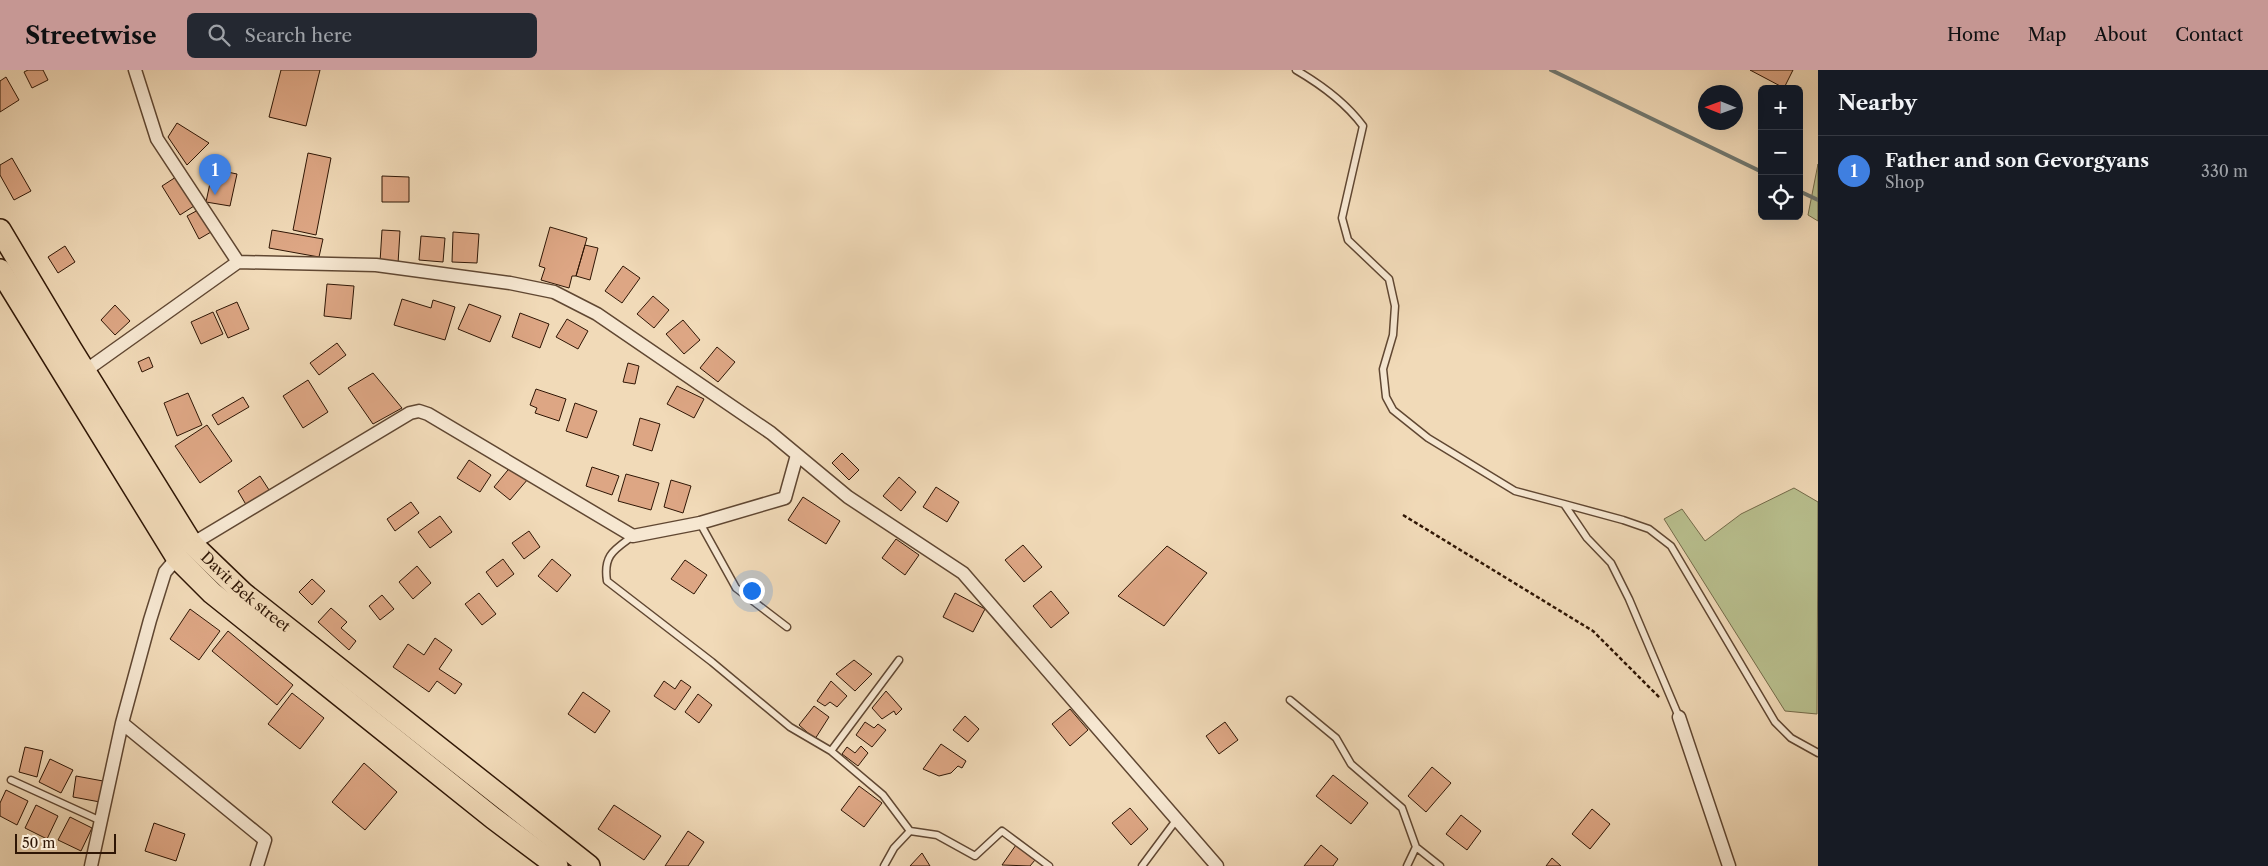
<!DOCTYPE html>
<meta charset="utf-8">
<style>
body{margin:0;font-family:"Libre Caslon Text",serif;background:#242831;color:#f1f3f6}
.controls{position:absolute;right:15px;top:15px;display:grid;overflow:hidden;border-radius:8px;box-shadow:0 5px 20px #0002}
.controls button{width:45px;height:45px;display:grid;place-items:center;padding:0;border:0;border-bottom:1px solid #363941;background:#171b24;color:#f1f3f6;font:25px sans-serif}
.compass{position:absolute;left:1698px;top:15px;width:45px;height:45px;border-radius:50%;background:#171b24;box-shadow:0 5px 20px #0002;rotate:271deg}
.scale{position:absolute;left:15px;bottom:12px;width:101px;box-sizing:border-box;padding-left:5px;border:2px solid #2f1605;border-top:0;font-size:14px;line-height:18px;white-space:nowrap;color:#2f1605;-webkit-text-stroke:4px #f6e7d1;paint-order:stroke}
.you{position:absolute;left:751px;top:520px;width:18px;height:18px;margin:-12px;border:4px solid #fff;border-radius:50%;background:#1a73e8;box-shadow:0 0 0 8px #1a73e833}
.badge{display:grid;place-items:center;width:32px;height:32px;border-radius:50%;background:#c59692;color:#fff;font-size:16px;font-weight:700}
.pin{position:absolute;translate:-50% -41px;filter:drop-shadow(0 1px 2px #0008)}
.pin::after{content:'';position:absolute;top:26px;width:18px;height:15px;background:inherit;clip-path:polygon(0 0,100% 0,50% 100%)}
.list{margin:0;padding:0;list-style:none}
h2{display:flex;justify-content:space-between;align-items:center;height:65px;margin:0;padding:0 20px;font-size:21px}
h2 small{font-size:16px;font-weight:400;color:#9ea1a6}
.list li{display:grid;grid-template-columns:32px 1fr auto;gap:15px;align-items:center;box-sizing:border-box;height:70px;padding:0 20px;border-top:1px solid #363941}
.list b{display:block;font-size:19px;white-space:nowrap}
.list p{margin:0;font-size:16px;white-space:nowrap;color:#9ea1a6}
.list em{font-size:16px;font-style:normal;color:#9ea1a6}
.icon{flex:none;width:28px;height:28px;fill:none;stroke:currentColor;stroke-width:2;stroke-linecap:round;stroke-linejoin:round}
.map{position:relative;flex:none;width:1818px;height:796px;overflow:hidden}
header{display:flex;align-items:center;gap:30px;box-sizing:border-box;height:70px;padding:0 25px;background:#c59692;color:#111}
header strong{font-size:24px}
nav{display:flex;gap:28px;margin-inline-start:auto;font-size:18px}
.search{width:350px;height:45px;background:#242831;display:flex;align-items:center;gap:12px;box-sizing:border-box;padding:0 18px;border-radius:8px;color:#9ea1a6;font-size:19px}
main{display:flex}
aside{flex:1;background:#171b24}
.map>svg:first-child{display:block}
.green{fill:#b9c08f;stroke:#746b4a}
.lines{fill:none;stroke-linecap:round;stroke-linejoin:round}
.stream{stroke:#717870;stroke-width:4}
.building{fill:#dda684;stroke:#2f1605}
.lane-casing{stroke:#604732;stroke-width:9}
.street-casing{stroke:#604732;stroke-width:15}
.primary-casing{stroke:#2f1605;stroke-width:24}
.path{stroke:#2f1605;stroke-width:2.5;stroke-dasharray:4 2.5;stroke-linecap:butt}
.lane{stroke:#f6e7d1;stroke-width:6}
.street{stroke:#f6e7d1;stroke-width:12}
.primary{stroke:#f1dab8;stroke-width:21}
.labels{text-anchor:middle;stroke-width:4;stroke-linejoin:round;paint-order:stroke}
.street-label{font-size:15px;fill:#2f1605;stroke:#f6e7d1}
</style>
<header>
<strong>Streetwise</strong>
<div class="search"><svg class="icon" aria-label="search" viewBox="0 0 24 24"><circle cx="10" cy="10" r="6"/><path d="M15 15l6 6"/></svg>Search here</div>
<nav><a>Home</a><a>Map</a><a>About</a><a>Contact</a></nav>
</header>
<main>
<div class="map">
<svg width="1818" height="796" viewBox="0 0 1818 796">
<rect width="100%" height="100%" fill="#f1dab8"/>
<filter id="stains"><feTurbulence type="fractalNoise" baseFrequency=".004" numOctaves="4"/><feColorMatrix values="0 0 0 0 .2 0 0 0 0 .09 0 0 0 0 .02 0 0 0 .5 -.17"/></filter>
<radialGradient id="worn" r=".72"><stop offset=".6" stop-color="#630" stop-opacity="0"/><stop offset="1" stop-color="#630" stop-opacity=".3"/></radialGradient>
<path class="green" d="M 1818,94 L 1818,151 L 1808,145 Z
M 1794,418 L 1818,432 L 1817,644 L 1785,641 L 1664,449 L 1682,439 L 1705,471 L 1741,444 Z"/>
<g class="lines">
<path class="stream" d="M 1551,0 L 1762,102
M 1799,121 L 1818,130"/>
</g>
<path class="building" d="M 28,0 L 43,0 L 48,10 L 32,18 L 24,2 Z
M 281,0 L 320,0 L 306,56 L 269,47 Z
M 1750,0 L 1793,0 L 1784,18 Z
M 6,7 L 19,30 L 0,42 L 0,11 Z
M 177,53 L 209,73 L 187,95 L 168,67 Z
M 308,83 L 331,88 L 316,165 L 293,160 Z
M 12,88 L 31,121 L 14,130 L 0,105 L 0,95 Z
M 213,99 L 237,104 L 230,136 L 206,132 Z
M 382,106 L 409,107 L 409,132 L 382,132 Z
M 176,107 L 194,136 L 180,145 L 162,116 Z
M 200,139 L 211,162 L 199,169 L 187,146 Z
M 550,157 L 587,168 L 576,206 L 572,206 L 569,218 L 541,210 L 545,198 L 539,196 Z
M 272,160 L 323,169 L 319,187 L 269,178 Z
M 382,160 L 400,161 L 398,194 L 380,192 Z
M 453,162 L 479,164 L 477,193 L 452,192 Z
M 421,166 L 445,168 L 443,192 L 419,190 Z
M 585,175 L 598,178 L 590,210 L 576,206 Z
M 65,176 L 75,192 L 58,203 L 48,187 Z
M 623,196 L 640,208 L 622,233 L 605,221 Z
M 327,214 L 354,216 L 351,249 L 324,246 Z
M 653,226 L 669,240 L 654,258 L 637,244 Z
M 402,229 L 431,238 L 433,230 L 455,237 L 445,270 L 394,255 Z
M 237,232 L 249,259 L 228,268 L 216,241 Z
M 469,234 L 501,246 L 490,272 L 458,259 Z
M 115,235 L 130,251 L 115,265 L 101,250 Z
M 213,242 L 223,264 L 201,274 L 191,252 Z
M 520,243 L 549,254 L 540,278 L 512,267 Z
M 567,249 L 588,261 L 578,279 L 556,267 Z
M 683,250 L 700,270 L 684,284 L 666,264 Z
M 337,273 L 346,285 L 319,305 L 310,293 Z
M 717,277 L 735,292 L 718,312 L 700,298 Z
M 149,287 L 153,297 L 142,302 L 138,292 Z
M 628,293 L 639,296 L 635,314 L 623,312 Z
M 373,303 L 402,338 L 373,354 L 348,318 Z
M 308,310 L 328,342 L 303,358 L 283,326 Z
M 677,316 L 704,329 L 694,348 L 667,334 Z
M 536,319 L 566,329 L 559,351 L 535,343 L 537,338 L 530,335 Z
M 188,323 L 202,355 L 177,366 L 164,333 Z
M 243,327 L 249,337 L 218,355 L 212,345 Z
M 575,333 L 597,341 L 587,368 L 566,361 Z
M 640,348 L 660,354 L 652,381 L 633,375 Z
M 207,355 L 232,391 L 200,413 L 175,376 Z
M 842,383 L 859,400 L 849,410 L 832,393 Z
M 469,390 L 491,405 L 480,422 L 457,408 Z
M 512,395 L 528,409 L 510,430 L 494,417 Z
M 592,397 L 619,406 L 612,425 L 586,416 Z
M 626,404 L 659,413 L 651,440 L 618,431 Z
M 260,406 L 271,423 L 248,438 L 238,421 Z
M 899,407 L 916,422 L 901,441 L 883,426 Z
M 671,410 L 691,416 L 683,443 L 664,437 Z
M 936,417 L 959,432 L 947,452 L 923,437 Z
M 803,427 L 840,451 L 826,474 L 788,450 Z
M 411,432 L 419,443 L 395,461 L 387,449 Z
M 440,446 L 452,462 L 430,478 L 418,462 Z
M 529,461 L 540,477 L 524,489 L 512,473 Z
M 896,469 L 919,485 L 905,505 L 882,488 Z
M 1023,475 L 1042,497 L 1024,512 L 1005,490 Z
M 1167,476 L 1207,503 L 1164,556 L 1118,526 Z
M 503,489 L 514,504 L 497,517 L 486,502 Z
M 552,489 L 571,505 L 557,522 L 538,506 Z
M 685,490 L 707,505 L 694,524 L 671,509 Z
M 417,496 L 431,513 L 413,529 L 399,512 Z
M 312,509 L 325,521 L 312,535 L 299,522 Z
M 1051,521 L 1069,543 L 1051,558 L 1033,536 Z
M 479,523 L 496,544 L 482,555 L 465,534 Z
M 955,523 L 985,539 L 973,562 L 943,547 Z
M 382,525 L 394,539 L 380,550 L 369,536 Z
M 331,538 L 347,552 L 341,558 L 356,571 L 349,580 L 318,552 Z
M 190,539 L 220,561 L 199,590 L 170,569 Z
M 228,561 L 293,615 L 277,635 L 212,581 Z
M 435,568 L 452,580 L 439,599 L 462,614 L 455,624 L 437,611 L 429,622 L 393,597 L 408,574 L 424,585 Z
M 854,590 L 872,604 L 855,621 L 836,604 Z
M 681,610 L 691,617 L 675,640 L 654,626 L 664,611 L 675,619 Z
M 831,611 L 847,626 L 837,637 L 830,632 L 825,636 L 817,631 Z
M 886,621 L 902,639 L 896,645 L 894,641 L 882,649 L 872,638 Z
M 583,622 L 610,641 L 595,663 L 568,644 Z
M 292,623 L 324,648 L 300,679 L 268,654 Z
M 698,624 L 712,635 L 699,653 L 685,642 Z
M 814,636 L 829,647 L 815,669 L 799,655 Z
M 1070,639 L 1088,660 L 1070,676 L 1052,654 Z
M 965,646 L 979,659 L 968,672 L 953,660 Z
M 865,652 L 874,658 L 878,654 L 886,660 L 872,677 L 856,665 Z
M 1225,652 L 1238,670 L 1219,684 L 1206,666 Z
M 941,674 L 966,691 L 962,698 L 958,696 L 951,703 L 939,706 L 923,699 Z
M 861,676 L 868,683 L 858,696 L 842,684 L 847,677 L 855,683 Z
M 25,677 L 43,681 L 37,707 L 19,702 Z
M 50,689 L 73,700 L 61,723 L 39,712 Z
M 364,693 L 397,722 L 365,760 L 332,732 Z
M 1432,697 L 1451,713 L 1426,742 L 1408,726 Z
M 1333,705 L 1368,733 L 1351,754 L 1316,726 Z
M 76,706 L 103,711 L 100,732 L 73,727 Z
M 859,716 L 882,733 L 864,757 L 841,740 Z
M 6,720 L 28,731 L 17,755 L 0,746 L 0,733 Z
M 36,735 L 58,746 L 47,769 L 25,758 Z
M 614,735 L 661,766 L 644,790 L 598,759 Z
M 1130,738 L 1148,759 L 1131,775 L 1112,753 Z
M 1592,739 L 1610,754 L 1590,779 L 1572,764 Z
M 1461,745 L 1481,761 L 1467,780 L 1446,764 Z
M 70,747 L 92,758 L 81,781 L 58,770 Z
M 154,753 L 185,764 L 176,791 L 145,781 Z
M 688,761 L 704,772 L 688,796 L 665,796 Z
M 1016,775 L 1035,790 L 1030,796 L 1002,795 Z
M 1321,775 L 1338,789 L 1333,796 L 1304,796 Z
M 922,783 L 930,796 L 910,796 Z
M 1552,788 L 1561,796 L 1546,796 Z"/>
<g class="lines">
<defs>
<path id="lane" d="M 1296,0 C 1320,14 1346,33 1363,56 L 1342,148 L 1348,170 L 1389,209 L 1395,236 L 1393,265 L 1383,299 L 1386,327 L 1393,340 L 1428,368 L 1515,421 L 1564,434
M 700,453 L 736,518 L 787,557
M 633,466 C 614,480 603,485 607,511 L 712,592 L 790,657 L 831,681
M 899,590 L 831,681 L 883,725 L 910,761
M 1290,630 L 1336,668 L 1351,694 L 1402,738 L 1416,777 L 1407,796
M 1679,647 L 1629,529 L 1611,493 L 1587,468 L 1564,434 L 1623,450 L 1649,459 L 1671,476 L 1775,652 L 1791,668 L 1818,683
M 11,710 L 101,751
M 1416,777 L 1440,796
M 884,796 L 894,778 L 910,761 L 937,765 L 975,786 L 1002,761 L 1049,796
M 1142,796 L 1177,749"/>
<path id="street" d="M 135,0 L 157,69 L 238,192
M 85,301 L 238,192 L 376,195 L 510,213 L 554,222 L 597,244 L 771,363 L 848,427 L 963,503 L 1217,796
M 192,474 L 410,343 L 419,341 L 428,344 L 633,466 L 700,453 L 785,428 L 797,385
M 1679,647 L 1729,796
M 122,653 L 265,770 L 257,796
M 91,796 L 122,653 L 150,550 L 165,502 L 177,488"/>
<g id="primary">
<path id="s1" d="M 0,160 L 71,279 L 192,474 L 243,523 L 589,796"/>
<path d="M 0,200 L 177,488 L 212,523 L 493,748 L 557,796"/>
</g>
</defs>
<use href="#lane" class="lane-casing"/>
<use href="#street" class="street-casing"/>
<use href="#primary" class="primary-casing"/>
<path class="path" d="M 1403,445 L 1593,561 L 1660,628"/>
<use href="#lane" class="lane"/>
<use href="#street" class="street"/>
<use href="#primary" class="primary"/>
</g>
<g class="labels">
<g class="street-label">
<text dy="5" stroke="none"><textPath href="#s1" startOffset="440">Davit Bek street</textPath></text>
</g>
</g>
<rect width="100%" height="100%" filter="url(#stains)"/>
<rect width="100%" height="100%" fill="url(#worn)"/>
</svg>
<div class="controls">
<button>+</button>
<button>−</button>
<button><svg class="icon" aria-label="locate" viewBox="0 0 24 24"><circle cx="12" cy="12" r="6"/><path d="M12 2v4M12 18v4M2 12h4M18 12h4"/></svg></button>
</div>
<svg class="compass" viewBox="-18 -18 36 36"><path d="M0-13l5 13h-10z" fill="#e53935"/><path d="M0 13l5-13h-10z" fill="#9ea1a6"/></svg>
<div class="scale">50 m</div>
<div class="you"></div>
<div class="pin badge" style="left:215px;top:125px;background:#3f7fe0">1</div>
</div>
<aside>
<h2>Nearby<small></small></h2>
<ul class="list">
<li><span class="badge" style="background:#3f7fe0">1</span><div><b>Father and son Gevorgyans</b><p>Shop</p></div><em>330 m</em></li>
</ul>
</aside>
</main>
